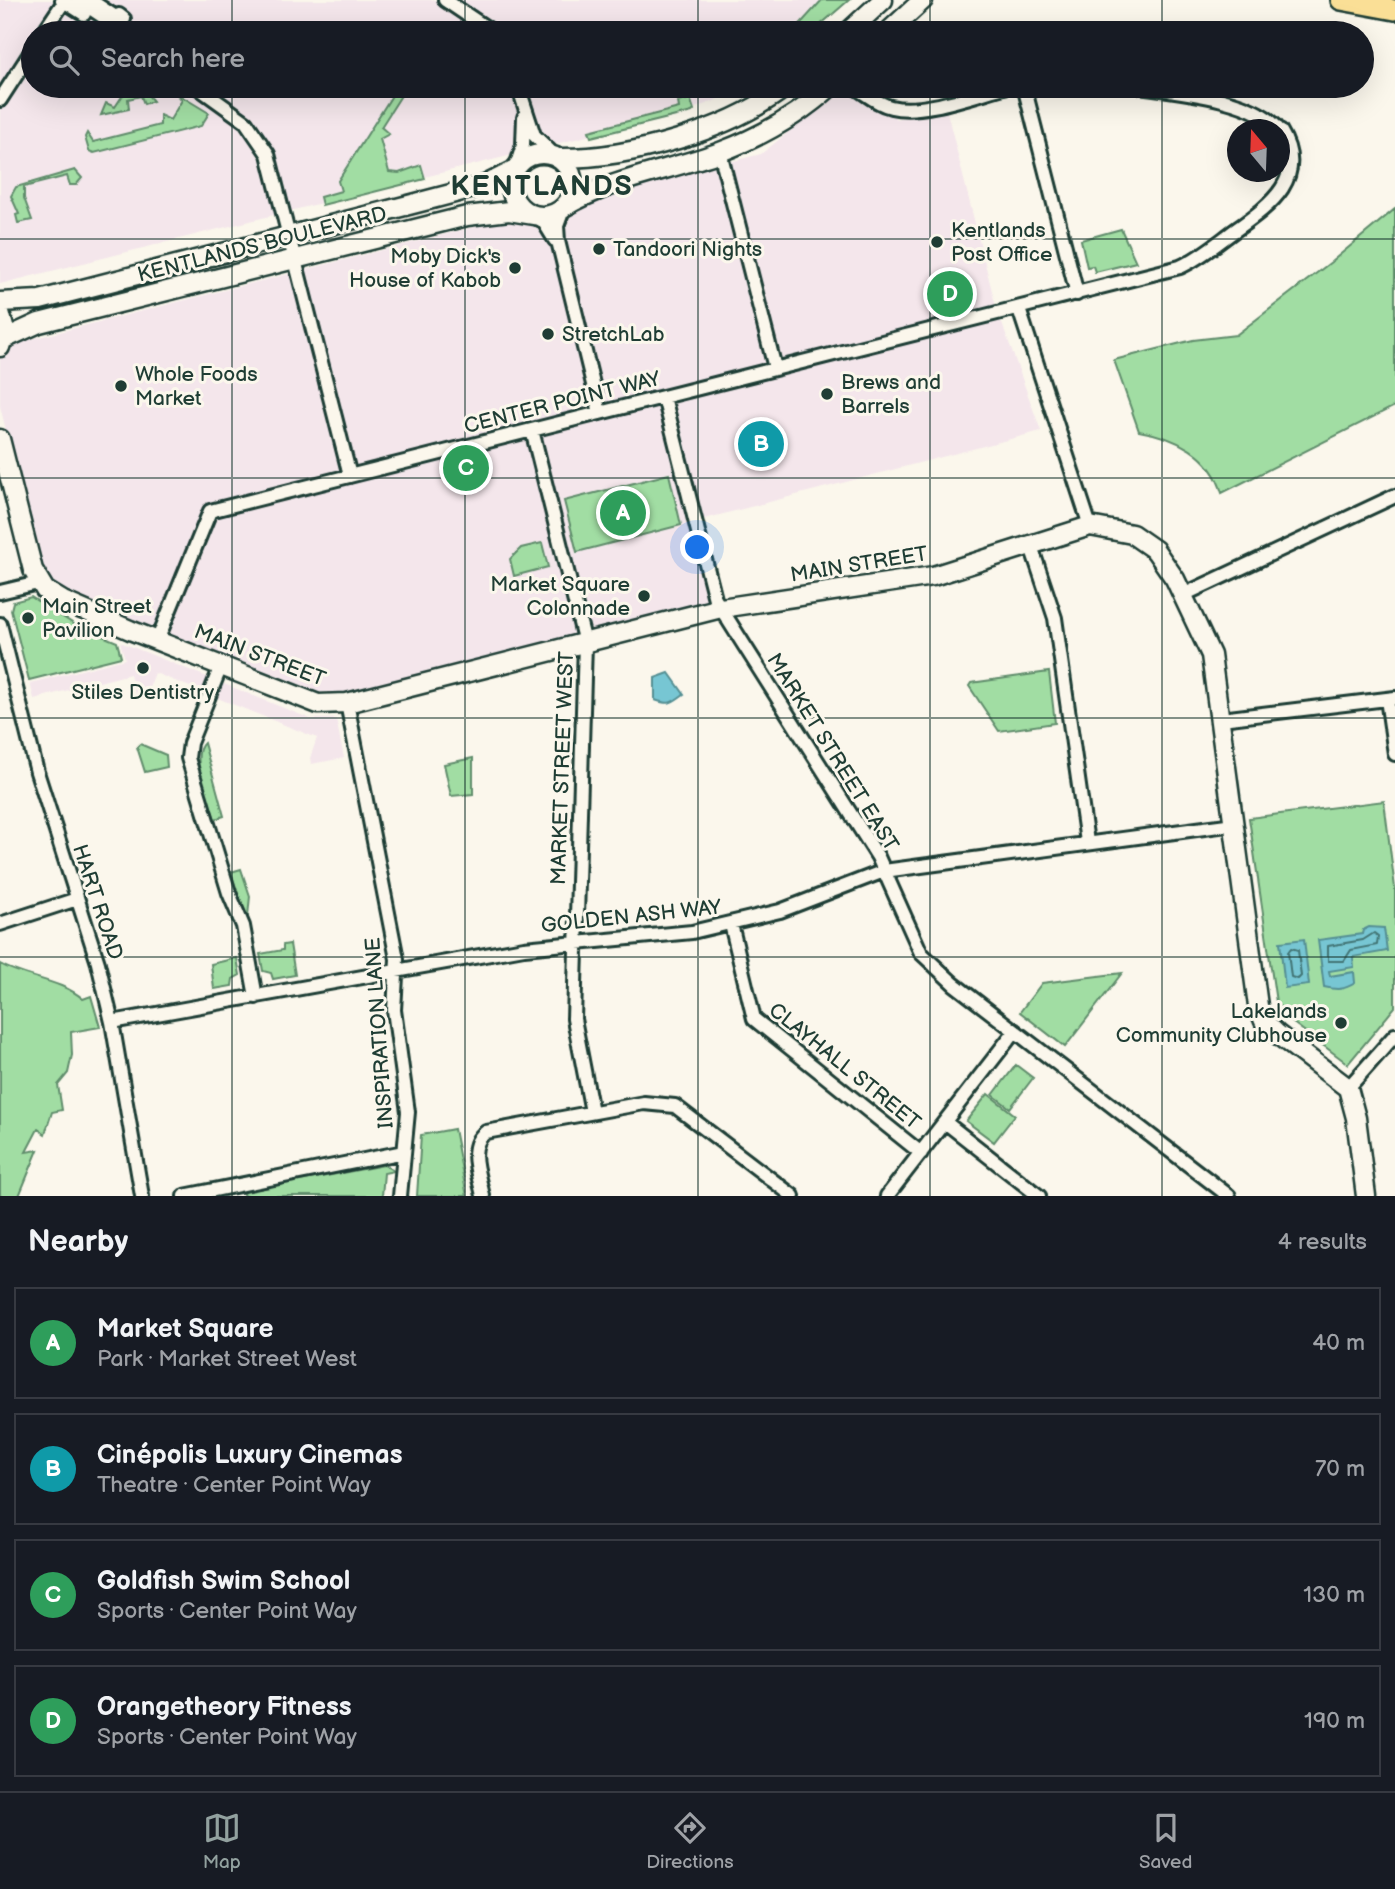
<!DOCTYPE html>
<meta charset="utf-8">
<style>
body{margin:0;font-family:"Balsamiq Sans",sans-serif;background:#242831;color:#f1f3f6}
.compass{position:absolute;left:1227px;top:119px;width:63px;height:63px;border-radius:50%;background:#171b24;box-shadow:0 7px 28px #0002;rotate:341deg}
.you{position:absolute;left:698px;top:548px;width:24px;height:24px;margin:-18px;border:5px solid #fff;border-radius:50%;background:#1a73e8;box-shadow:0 0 0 10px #1a73e833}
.badge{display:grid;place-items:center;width:46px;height:46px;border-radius:50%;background:#92a19f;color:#fff;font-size:23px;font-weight:700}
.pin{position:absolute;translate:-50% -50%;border:4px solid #fff;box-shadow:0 2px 7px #0006}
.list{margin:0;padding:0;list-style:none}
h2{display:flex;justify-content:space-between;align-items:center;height:91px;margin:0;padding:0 28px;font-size:30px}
h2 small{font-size:23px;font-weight:400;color:#9ea1a6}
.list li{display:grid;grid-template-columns:46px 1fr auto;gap:21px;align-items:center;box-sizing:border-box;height:112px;margin:0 14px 14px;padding:0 14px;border:2px solid #363941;border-radius:0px}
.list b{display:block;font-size:26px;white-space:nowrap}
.list p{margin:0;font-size:23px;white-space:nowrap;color:#9ea1a6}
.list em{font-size:23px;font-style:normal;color:#9ea1a6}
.icon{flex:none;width:38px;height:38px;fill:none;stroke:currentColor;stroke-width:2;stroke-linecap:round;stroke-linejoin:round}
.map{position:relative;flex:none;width:1395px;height:1196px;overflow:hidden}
.search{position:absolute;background:#171b24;box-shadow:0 7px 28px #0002;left:21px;right:21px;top:21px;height:77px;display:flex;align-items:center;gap:18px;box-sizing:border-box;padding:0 24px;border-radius:38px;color:#9ea1a6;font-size:26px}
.sheet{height:595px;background:#171b24}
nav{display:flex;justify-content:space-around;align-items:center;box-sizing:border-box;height:98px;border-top:2px solid #363941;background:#171b24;font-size:19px;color:#9ea1a6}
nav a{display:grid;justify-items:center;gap:4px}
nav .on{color:#92a19f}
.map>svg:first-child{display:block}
.built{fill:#f4e6eb}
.green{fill:#a1dda3;stroke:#608d6c;stroke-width:2}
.water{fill:#77c6d3;stroke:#548f93;stroke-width:2}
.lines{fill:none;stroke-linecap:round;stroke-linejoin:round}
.shore{stroke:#427474;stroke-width:2}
.street-casing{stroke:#1f3d34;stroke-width:18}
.secondary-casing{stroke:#1f3d34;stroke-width:23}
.primary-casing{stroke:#1f3d34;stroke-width:24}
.street{stroke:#fbf7ec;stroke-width:12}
.secondary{stroke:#fbf7ec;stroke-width:18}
.primary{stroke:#fadf96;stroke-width:19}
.grid{fill:none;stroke:#1f3d34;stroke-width:2;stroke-opacity:0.55}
.poi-dot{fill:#1f3d34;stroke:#fbf7ec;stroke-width:2.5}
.labels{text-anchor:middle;stroke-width:6;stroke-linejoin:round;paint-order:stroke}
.poi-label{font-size:21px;fill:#1f3d34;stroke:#fbf7ec;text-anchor:start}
.street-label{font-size:21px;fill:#1f3d34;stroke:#fbf7ec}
.district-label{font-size:28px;font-weight:bold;letter-spacing:2px;fill:#1f3d34;stroke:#fbf7ec}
</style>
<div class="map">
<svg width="1395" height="1196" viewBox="0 0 1395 1196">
<rect width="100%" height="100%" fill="#fbf7ec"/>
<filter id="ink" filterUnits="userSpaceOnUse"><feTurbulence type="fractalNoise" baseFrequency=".0143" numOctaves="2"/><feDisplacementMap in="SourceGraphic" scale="14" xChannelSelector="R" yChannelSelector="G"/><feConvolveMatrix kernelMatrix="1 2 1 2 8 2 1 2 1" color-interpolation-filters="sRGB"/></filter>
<g filter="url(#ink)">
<path class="built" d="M 0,0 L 844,0 L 808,33 L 33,33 L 33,86 L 743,86 L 714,101 L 687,111 L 0,284 Z
M 846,86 L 873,86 L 896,119 L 946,108 L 996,307 L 1041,431 L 689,523 L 709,601 L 341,695 L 324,697 L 309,694 L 64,593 L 47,578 L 38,560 L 0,406 L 0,357 L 12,344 L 761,154 Z
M 120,642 L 311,719 L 336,719 L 344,758 L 311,764 L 310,758 L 317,738 L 155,673 L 145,698 L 135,694 L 130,674 L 34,699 L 30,683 L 125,659 Z"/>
<path class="green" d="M 822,0 L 849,0 L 811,33 L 792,33 Z
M 129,86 L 152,86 L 147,94 L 153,101 L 144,104 L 141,96 L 128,99 L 129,109 L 101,115 L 106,103 L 115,107 Z
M 398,86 L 407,86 L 381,127 L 389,134 L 380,139 L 389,172 L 399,173 L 421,165 L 425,179 L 322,205 L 320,197 L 341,191 L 338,181 Z
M 682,86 L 686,86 L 694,110 L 692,112 L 591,137 L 589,131 L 679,108 L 678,102 L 686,100 Z
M 176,93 L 209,113 L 201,126 L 94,153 L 89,151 L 85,137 L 87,133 L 93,142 L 160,125 L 160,115 L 170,120 L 182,100 Z
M 75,170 L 82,178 L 76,185 L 70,185 L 67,176 L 24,187 L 24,198 L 32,220 L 18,223 L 16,215 L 19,214 L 11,196 L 16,187 Z
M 1395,209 L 1395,406 L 1222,493 C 1211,454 1175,437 1139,431 L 1114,360 L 1193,340 L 1236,335 L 1331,262 Z
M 1121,229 L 1136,262 L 1095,272 L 1093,266 L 1087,267 L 1081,240 Z
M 669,474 L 681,525 L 577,552 L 564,501 Z
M 542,543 L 548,567 L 514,576 L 510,559 L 521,548 Z
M 31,597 L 74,624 L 117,642 L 121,657 L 29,680 L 11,610 L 13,602 Z
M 1049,672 L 1055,723 L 999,731 L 969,686 L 971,683 Z
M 204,743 L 224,816 L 215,819 C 209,802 189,756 204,743 Z
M 140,744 L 166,755 L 167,767 L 145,772 L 137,747 Z
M 473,758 L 473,794 L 451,796 L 444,764 Z
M 1384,801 L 1395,888 L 1395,1007 L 1348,1064 L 1292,1022 L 1276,1002 L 1249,818 Z
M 241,869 L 250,896 L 248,916 L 244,913 L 231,872 Z
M 290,944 L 295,975 L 273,979 L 271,973 L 263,971 L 260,954 L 283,950 L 283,945 Z
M 237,958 L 240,975 L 233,979 L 232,986 L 214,989 L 211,964 Z
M 0,964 C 25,978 62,980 83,999 L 91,996 L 100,1027 L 71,1032 L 72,1055 L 68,1073 L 58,1085 L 62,1110 L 52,1112 L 45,1134 L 38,1129 L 26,1152 L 38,1150 L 19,1196 L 0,1196 Z
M 1122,973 L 1065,1047 L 1020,1012 L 1042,983 Z
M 1016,1065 L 1033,1078 L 1010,1108 L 993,1095 Z
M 988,1094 L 1015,1115 L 994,1142 L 966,1121 Z
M 454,1129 L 467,1196 L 417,1196 L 421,1135 Z
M 384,1165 L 394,1171 L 384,1173 L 382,1196 L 244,1196 L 242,1192 Z"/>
<path class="water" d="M 669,673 L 684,694 C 672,702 671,706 655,700 L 655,678 Z
M 1369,927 L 1384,928 L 1387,951 L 1353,957 L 1354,967 L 1329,971 L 1330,976 L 1354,972 L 1355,983 C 1344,990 1337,990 1324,987 L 1318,940 L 1362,934 L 1363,930 Z
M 1304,939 L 1309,985 L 1285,988 L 1280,942 Z"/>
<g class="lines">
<path class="shore" d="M 1374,933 L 1378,936 L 1377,945 L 1351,950 L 1344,961 L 1328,961 L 1328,946 L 1363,940 Z
M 1291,948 L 1298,950 L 1301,976 L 1298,979 L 1291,977 L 1288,952 Z"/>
<defs>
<path id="street" d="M 62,0 L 84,14
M 78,0 L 114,24 L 119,25 L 124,19 L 119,15 L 117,18 L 90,0
M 445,0 L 494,33
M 43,33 L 65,0
M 196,86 L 246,122 L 268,154 L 350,476
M 518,86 L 534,135 L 557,158
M 853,86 C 865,93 877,104 891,107 C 923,115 976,94 1008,86
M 1024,86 L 1077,294
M 1138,86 C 1175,91 1256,98 1279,130
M 0,100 L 33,49
M 720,152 L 775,368
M 515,170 L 523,145 L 524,117
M 564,207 L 557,226 L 558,241 L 600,413
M 534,215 L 544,222 L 555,240
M 1019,309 L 1090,526
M 664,397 L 715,599 L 878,857 L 921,953 L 954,984 L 1229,1196
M 532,430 L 585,643 L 574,1019 L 592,1112
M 1031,546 L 1055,618 L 1087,842
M 0,592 L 38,583
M 1183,595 L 1395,496
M 0,624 L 37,772 L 98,963 L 112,1022 L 142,1196
M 157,641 L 210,511 L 1180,267 C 1198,259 1214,246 1230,234 C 1266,208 1311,180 1280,130
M 221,666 L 190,743 L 188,758 L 229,893 L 243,926 L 256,997
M 1387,699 L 1395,754
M 347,703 L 397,959 L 394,1010 L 408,1112 L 400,1196
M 1221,719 L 1395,698
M 0,924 L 77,899
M 731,924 L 754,1019 L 921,1153
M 112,1022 L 524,948 L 692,932 L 780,911 L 884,871 L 1234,824
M 1348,1088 L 1395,1035
M 945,1122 L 1039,1196
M 184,1196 L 404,1152
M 483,1196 C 479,1175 466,1146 486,1132 L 644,1103 L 675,1106 L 793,1196
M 887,1196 L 1015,1031"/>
<path id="secondary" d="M 847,33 L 883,0
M 887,33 L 923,0
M511 185a31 31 0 1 1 62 0a31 31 0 1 1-62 0Z
M 557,158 C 630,159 729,131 787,86
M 564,207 C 613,178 668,171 720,152 C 760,137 799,115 831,86
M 0,302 L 40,300 L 428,200 L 485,185 L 515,170
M 0,312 L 5,331 L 0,347
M 4,339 L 39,323 L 467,216 L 509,211 L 534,215
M 0,439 L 33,570 L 45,590 L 63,601 L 130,630 L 318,704 L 347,703 L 721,608 L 933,576 L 1090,526 L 1132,534 L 1155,550 L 1175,579 L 1211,655 L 1258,1006 L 1264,1021 L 1277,1034 L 1348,1088 L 1356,1118 L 1366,1196"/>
<path id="primary" d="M 1341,0 L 1395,10"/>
</defs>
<use href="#street" class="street-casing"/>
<use href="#secondary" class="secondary-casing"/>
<use href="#primary" class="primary-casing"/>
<use href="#street" class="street"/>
<use href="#secondary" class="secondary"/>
<use href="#primary" class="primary"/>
</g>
</g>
<path class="grid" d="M 232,0 L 232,33M 465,0 L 465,33M 698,0 L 698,33M 930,0 L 930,33M 1162,0 L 1162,33M 232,86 L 232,1196M 465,86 L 465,1196M 698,86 L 698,1196M 930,86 L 930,1196M 1162,86 L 1162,1196M 0,239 L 1395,239M 0,478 L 1395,478M 0,718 L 1395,718M 0,957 L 1395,957"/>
<g class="poi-dot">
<circle cx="937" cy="242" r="7"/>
<circle cx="599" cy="249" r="7"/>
<circle cx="515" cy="268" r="7"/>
<circle cx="548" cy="334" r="7"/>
<circle cx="121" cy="386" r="7"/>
<circle cx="827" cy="394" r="7"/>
<circle cx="644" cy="596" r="7"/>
<circle cx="28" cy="618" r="7"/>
<circle cx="143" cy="668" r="7"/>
<circle cx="1341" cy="1023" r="7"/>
</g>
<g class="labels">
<g class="poi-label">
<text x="951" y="237">Kentlands<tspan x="951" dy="24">Post Office</tspan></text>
<text x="613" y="256">Tandoori Nights</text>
<text x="501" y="263" text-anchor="end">Moby Dick's<tspan x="501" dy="24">House of Kabob</tspan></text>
<text x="562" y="341">StretchLab</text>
<text x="135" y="381">Whole Foods<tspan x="135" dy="24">Market</tspan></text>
<text x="841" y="389">Brews and<tspan x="841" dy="24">Barrels</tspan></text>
<text x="630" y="591" text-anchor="end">Market Square<tspan x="630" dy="24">Colonnade</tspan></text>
<text x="42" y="613">Main Street<tspan x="42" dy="24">Pavilion</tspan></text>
<text x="143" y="699" text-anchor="middle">Stiles Dentistry</text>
<text x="1327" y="1018" text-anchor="end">Lakelands<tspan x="1327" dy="24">Community Clubhouse</tspan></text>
</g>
<g class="street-label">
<text transform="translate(262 244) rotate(-14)" y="7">KENTLANDS BOULEVARD</text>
<text transform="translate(562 402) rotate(-14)" y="7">CENTER POINT WAY</text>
<text transform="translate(859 564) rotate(-9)" y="7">MAIN STREET</text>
<text transform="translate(260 655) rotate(21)" y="7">MAIN STREET</text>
<text transform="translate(833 752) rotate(58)" y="7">MARKET STREET EAST</text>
<text transform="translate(562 768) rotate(-88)" y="7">MARKET STREET WEST</text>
<text transform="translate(98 902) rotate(72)" y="7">HART ROAD</text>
<text transform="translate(631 916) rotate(-6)" y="7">GOLDEN ASH WAY</text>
<text transform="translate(379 1033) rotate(-94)" y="7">INSPIRATION LANE</text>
<text transform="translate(845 1066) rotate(39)" y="7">CLAYHALL STREET</text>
</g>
<g class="district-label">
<text x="542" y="195">KENTLANDS</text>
</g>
</g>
</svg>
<svg class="compass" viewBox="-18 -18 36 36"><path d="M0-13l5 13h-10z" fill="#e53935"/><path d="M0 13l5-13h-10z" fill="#9ea1a6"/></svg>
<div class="you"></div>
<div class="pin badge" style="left:623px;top:513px;background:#2e9e5b">A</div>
<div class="pin badge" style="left:761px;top:444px;background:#0f9aa8">B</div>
<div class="pin badge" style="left:466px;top:468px;background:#2e9e5b">C</div>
<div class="pin badge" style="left:950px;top:294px;background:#2e9e5b">D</div>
<div class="search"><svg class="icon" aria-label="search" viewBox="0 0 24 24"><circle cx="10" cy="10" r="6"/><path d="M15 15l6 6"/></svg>Search here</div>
</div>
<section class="sheet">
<h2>Nearby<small>4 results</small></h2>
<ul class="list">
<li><span class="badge" style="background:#2e9e5b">A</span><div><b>Market Square</b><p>Park · Market Street West</p></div><em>40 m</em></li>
<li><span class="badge" style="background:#0f9aa8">B</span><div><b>Cinépolis Luxury Cinemas</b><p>Theatre · Center Point Way</p></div><em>70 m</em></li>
<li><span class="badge" style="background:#2e9e5b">C</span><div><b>Goldfish Swim School</b><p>Sports · Center Point Way</p></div><em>130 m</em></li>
<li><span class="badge" style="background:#2e9e5b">D</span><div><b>Orangetheory Fitness</b><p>Sports · Center Point Way</p></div><em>190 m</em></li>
</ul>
</section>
<nav>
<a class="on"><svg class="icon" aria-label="map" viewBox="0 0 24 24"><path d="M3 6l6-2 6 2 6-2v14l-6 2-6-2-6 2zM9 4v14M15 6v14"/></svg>Map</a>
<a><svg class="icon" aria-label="directions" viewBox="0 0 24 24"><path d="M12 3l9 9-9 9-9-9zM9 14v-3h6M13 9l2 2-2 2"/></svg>Directions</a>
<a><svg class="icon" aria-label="saved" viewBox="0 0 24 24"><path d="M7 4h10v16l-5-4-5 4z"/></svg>Saved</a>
</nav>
